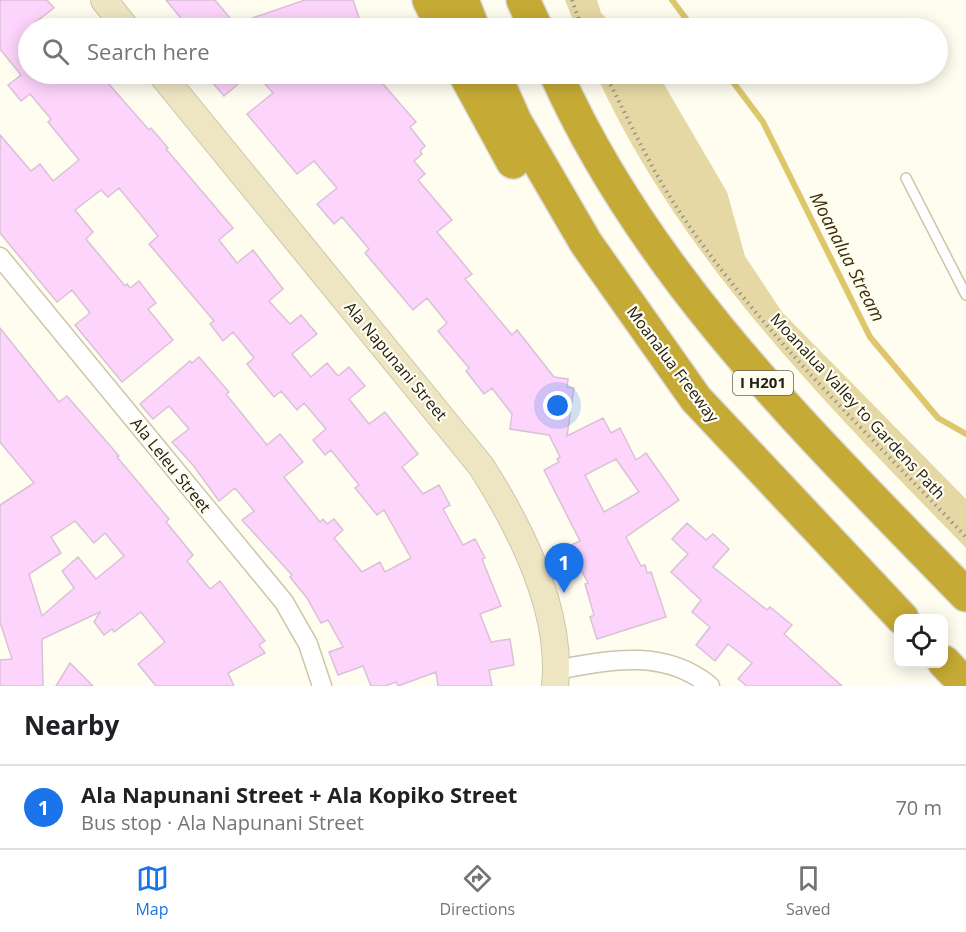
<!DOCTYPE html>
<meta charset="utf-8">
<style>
body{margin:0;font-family:"Open Sans",sans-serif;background:#f2f2f2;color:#202124}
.controls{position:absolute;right:18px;bottom:18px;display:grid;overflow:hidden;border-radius:12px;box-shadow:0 3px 15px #0003}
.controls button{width:54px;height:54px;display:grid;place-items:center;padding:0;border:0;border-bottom:2px solid #e0e0e0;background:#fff;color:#202124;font:30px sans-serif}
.you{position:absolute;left:558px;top:406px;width:21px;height:21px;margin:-15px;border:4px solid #fff;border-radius:50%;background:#1a73e8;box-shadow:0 0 0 9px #1a73e833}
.badge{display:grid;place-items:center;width:39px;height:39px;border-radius:50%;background:#1a73e8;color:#fff;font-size:20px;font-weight:700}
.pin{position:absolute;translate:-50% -50px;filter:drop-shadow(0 2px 3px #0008)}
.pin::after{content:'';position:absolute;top:32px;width:21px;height:18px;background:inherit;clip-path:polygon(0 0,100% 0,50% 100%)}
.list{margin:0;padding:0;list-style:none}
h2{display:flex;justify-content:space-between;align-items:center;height:78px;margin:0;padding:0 24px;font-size:26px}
h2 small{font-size:20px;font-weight:400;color:#757577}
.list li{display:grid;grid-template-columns:39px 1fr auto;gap:18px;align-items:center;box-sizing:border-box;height:84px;padding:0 24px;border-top:2px solid #e0e0e0}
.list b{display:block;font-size:22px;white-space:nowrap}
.list p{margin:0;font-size:20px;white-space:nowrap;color:#757577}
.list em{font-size:20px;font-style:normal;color:#757577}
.icon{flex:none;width:33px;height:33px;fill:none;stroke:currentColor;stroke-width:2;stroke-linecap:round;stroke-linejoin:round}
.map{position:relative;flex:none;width:966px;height:686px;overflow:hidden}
.search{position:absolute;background:#fff;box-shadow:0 3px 15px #0003;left:18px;right:18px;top:18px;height:66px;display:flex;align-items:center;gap:15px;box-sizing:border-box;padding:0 21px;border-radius:33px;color:#757577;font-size:22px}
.sheet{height:162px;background:#fff}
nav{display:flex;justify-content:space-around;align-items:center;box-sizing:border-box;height:84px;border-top:2px solid #e0e0e0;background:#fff;font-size:16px;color:#757577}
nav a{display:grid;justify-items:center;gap:3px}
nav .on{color:#1a73e8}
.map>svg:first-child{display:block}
.green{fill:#e6d8a4}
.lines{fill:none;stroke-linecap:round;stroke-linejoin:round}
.stream{stroke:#dec66c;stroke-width:6}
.building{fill:#fdd4fb;stroke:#d9c1d7;stroke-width:1.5;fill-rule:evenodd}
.lane-casing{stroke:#cdc5a9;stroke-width:12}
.street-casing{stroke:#cdc5a9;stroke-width:21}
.secondary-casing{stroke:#cdc5a9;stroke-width:28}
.highway-casing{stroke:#dcdbda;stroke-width:36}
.path{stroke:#98958a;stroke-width:4;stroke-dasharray:1.5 4.5;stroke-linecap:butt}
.lane{stroke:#fff;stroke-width:9}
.street{stroke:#fff;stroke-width:18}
.secondary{stroke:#eee6c3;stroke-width:26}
.highway{stroke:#c6aa36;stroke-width:33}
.labels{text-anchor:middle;stroke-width:4.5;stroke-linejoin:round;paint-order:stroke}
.shield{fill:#fffcf0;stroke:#656257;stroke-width:1.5}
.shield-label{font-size:15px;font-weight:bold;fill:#232015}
.street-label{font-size:16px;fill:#232015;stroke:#fffcf0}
.water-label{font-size:18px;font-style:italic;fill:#3a3008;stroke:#fffcf0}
</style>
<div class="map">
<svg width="966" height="686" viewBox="0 0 966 686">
<rect width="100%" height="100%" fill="#fffcf0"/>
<path class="green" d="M 565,0 L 597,0 L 601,13 L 616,28 L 576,28 Z
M 596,74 L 658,74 L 727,192 L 745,256 L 782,312 L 966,499 L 966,548 C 826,404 680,259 596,74 Z"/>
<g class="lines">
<path class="stream" d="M 672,0 L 693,28
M 727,74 L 763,122 L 870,337 L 938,418 L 966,434"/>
</g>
<path class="building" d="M 0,0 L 47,0 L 54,8 L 28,28 L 28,74 L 100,74 L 149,130 L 151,128 L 168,148 L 166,149 L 233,228 L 219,240 L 237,263 L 253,250 L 283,289 L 269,301 L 290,324 L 301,315 L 317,334 L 292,354 L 311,377 L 327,363 L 338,376 L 349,367 L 365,386 L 349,399 L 369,424 L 385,412 L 418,454 L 402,467 L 423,494 L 439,485 L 450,505 L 443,509 L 463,545 L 475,539 L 485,558 L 482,559 L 501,606 L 480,614 L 491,642 L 510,639 L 514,665 L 489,670 L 492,686 L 438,686 L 436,672 L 398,686 L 396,682 L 385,686 L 371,686 L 363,666 L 338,675 L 329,652 L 343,647 L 328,620 L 321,623 L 307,598 L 290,577 L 292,575 L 242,520 L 254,511 L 235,488 L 219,501 L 193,465 L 172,442 L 189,429 L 169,406 L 153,419 L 140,404 L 190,361 L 192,363 L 199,357 L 229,392 L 226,394 L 267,445 L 280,434 L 303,462 L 284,477 L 320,522 L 323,519 L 327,524 L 334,519 L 343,530 L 334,538 L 362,572 L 380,562 L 385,572 L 411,558 L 384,510 L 377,515 L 355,488 L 359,485 L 331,450 L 325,455 L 313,440 L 326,429 L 304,403 L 297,410 L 281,391 L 274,397 L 247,364 L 254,358 L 233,332 L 223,341 L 210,324 L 214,321 L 149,244 L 158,236 L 119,188 L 108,197 L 101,190 L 75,210 L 93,232 L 86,239 L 125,286 L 127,284 L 130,288 L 139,281 L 156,303 L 148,309 L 173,340 L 122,382 L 75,325 L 90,313 L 72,290 L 57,302 L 0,233 L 0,135 L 31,171 L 40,164 L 53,181 L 79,160 L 48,122 L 51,119 L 30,94 L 21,101 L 8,85 L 21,75 L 0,49 Z
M 166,0 L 215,0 L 235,24 L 305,0 L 353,0 L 361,24 L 349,28 L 189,28 Z
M 205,74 L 250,74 L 224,96 Z
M 256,74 L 404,74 L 383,84 L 416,122 L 410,127 L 425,146 L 420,151 L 422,154 L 414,161 L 425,174 L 418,180 L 452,220 L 437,232 L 472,274 L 465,279 L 512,335 L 517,330 L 554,377 L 568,379 L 567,387 L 574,388 L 567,436 L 603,418 L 611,433 L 620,428 L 636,460 L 646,453 L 679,500 L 626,537 L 641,566 L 645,565 L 647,573 L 651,572 L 666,617 L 597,639 L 590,617 L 594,615 L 585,584 L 588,583 L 569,546 L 580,541 L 544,470 L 559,462 L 557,459 L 560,457 L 549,435 L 510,429 L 512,414 L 492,388 L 484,394 L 466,371 L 469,368 L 438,331 L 447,323 L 427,298 L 413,310 L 365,253 L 369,249 L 342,217 L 334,224 L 317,204 L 337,188 L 314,161 L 297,174 L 247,114 L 273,93 ZM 616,459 L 639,492 L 604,512 L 585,475 Z
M 0,328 L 59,402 L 67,396 L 119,456 L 117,457 L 169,519 L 166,522 L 193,555 L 187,561 L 210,589 L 220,581 L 265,641 L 259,645 L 265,653 L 228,673 L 234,686 L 156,686 L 138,664 L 165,642 L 141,612 L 114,632 L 112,629 L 104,635 L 94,622 L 100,612 L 42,639 L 43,686 L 0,686 L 0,660 L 12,659 L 0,622 L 0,505 L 34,483 L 0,442 ZM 75,521 L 94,543 L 105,533 L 124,556 L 96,579 L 78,557 L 62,571 L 74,588 L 42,616 L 29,574 L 61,553 L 51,537 Z
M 687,523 L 706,540 L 713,534 L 729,549 L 713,567 L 767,610 L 770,607 L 792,625 L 784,634 L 842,686 L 747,686 L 738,679 L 752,663 L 728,644 L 715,661 L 696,645 L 710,627 L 692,612 L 701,600 L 671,572 L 688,554 L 672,539 Z
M 70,663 L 93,686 L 56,686 Z"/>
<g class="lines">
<defs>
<path id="lane" d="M 906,178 L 966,295"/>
<path id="street" d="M 0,257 L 284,602 L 308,644 L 322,686
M 556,670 C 610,660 664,648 710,686"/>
<path id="secondary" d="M 104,0 L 126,28
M 161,74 L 481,466 C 520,527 563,612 555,686"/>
<path id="highway" d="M 429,0 L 443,28
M 462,0 L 473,28
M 523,0 L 536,28
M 465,74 L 513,162
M 494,74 L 515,121 L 586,243 L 696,399 L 902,618
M 556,74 C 648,279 812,436 966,595
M 944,662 L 966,685"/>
</defs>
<use href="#lane" class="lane-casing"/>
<use href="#street" class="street-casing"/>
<use href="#secondary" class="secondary-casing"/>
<use href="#highway" class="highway-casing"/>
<path class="path" d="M 572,0 L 582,28
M 605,74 C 630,122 652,172 683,217 C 764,336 868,433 966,537"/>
<use href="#lane" class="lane"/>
<use href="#street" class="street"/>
<use href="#secondary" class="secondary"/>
<use href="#highway" class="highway"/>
</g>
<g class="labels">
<rect class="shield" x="733" y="371" width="60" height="24" rx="4.5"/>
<g class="shield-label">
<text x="763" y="388">I H201</text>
</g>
<g class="street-label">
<text transform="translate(396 361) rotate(50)" y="6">Ala Napunani Street</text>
<text transform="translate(673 364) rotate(53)" y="6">Moanalua Freeway</text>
<text transform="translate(858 406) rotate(47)" y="6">Moanalua Valley to Gardens Path</text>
<text transform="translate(171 465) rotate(51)" y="6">Ala Leleu Street</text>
</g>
<g class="water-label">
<text transform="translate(847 257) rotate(63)" y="6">Moanalua Stream</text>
</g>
</g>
</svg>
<div class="controls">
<button><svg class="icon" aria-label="locate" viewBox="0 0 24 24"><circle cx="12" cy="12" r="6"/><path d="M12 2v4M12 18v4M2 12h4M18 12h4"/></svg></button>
</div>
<div class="you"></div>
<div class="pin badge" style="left:564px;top:593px">1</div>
<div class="search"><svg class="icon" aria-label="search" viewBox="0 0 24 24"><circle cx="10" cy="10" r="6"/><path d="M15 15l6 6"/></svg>Search here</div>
</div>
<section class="sheet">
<h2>Nearby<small></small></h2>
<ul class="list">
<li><span class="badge">1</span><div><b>Ala Napunani Street + Ala Kopiko Street</b><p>Bus stop · Ala Napunani Street</p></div><em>70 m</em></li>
</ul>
</section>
<nav>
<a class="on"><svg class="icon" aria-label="map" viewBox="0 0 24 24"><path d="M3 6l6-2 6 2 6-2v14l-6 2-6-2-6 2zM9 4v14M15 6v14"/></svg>Map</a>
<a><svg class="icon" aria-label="directions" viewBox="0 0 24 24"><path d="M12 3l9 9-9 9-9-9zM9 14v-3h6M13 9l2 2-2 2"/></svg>Directions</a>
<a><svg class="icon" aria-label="saved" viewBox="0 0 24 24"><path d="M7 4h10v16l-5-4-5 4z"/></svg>Saved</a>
</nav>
